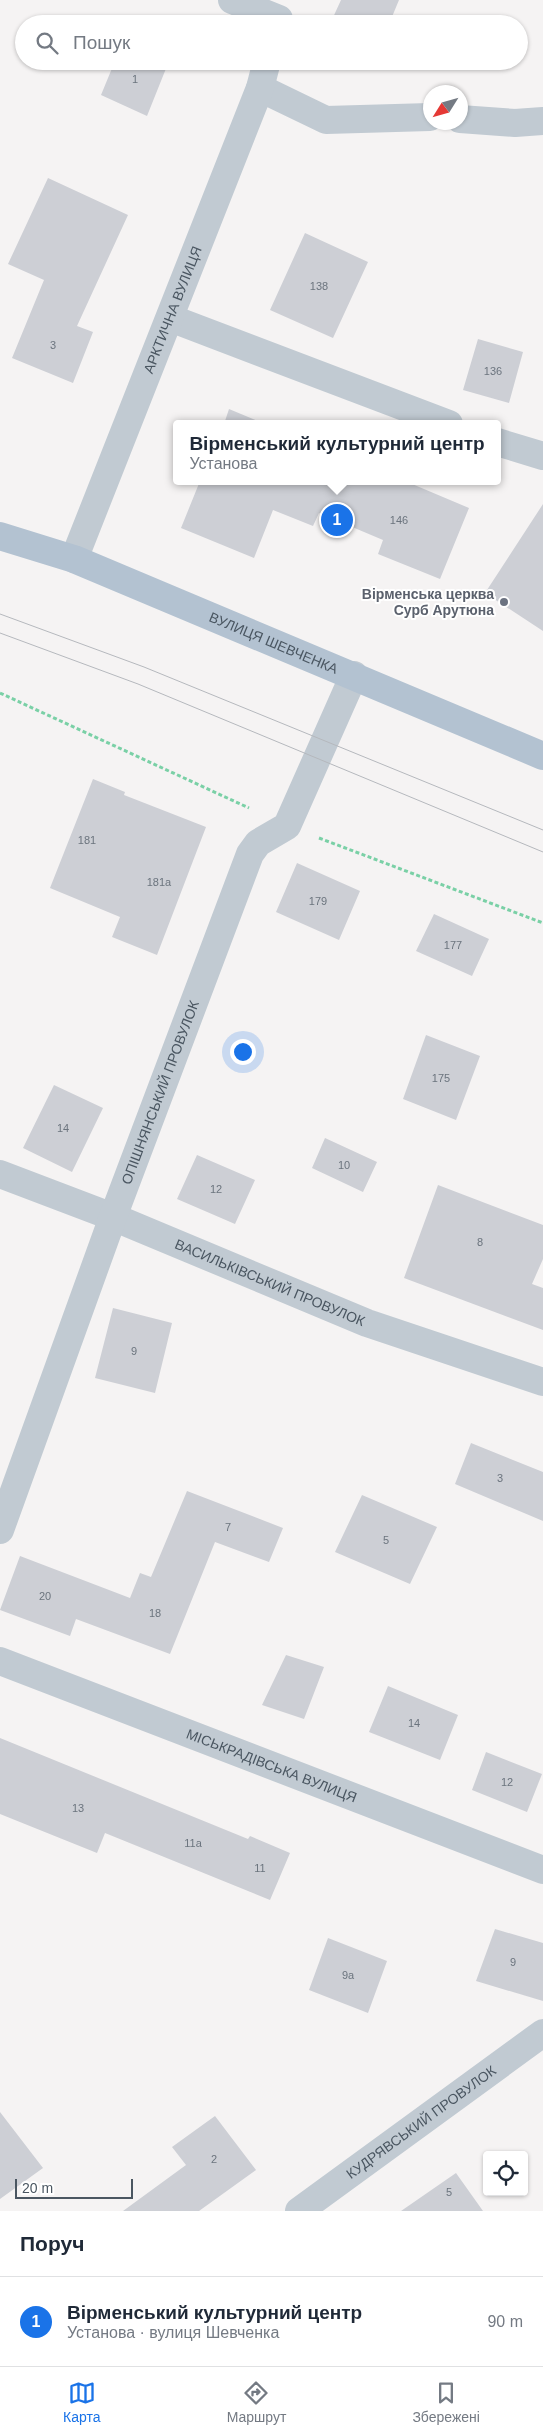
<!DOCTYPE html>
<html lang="uk">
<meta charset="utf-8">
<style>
body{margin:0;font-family:Helvetica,sans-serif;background:#f6f6f7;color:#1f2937}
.controls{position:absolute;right:15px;bottom:15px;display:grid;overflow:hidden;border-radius:5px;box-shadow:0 1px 4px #0004}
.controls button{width:45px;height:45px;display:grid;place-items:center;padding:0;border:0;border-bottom:1px solid #e0e1e3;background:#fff;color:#1f2937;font:25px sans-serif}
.compass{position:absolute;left:423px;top:85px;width:45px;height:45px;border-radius:50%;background:#fff;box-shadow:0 1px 4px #0004;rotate:233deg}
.scale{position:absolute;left:15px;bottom:12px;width:118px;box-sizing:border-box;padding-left:5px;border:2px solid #4a5661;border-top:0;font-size:14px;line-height:18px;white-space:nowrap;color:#4a5661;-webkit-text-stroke:4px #fff;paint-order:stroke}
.you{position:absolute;left:242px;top:1051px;width:18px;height:18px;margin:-12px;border:4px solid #fff;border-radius:50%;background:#1a73e8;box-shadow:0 0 0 8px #1a73e833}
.badge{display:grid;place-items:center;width:32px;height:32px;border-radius:50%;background:#1a73e8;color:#fff;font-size:16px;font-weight:700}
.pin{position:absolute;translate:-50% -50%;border:2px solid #fff;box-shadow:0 1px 5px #0006}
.popup{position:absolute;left:173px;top:420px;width:328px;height:65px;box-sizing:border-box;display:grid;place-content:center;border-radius:5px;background:#fff;filter:drop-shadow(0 1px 4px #0005);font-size:16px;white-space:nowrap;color:#747a83}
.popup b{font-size:19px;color:#1f2937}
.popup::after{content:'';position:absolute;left:50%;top:100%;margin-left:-10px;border:10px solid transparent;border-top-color:#fff}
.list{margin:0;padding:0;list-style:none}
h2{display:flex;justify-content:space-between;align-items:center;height:65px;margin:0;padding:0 20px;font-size:21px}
h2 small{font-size:16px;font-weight:400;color:#747a83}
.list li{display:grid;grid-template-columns:32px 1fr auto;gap:15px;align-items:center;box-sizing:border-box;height:90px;padding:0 20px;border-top:1px solid #e0e1e3}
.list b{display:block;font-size:19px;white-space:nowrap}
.list p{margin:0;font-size:16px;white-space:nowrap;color:#747a83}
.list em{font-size:16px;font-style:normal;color:#747a83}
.icon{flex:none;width:28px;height:28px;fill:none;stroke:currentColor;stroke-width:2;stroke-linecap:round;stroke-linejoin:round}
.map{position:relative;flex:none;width:543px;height:2211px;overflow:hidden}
.search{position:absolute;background:#fff;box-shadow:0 1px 4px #0004;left:15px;right:15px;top:15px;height:55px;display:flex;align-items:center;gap:12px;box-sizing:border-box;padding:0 18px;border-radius:28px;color:#747a83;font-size:19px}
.sheet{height:155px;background:#fff}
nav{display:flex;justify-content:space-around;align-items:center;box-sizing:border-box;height:70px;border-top:1px solid #e0e1e3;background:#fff;font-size:14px;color:#747a83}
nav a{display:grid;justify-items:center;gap:2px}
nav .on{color:#1a73e8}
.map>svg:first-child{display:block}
.building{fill:#cdcfd5}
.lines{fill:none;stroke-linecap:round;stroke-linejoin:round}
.path{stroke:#7ad0a6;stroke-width:3;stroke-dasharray:4 2.5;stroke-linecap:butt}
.minor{stroke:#c1cad2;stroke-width:28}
.major{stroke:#b3c2d1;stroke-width:28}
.tram{stroke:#b5b8bd;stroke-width:1}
.worship-dot{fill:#6b7280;stroke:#fff;stroke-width:2}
.labels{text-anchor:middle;stroke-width:4;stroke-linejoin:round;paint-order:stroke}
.number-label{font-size:11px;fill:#6b747e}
.street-label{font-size:14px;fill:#4a5661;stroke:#fff}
.worship-label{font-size:14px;font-weight:bold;fill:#5b616d;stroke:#fff;text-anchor:end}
</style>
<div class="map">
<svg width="543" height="2211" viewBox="0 0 543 2211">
<rect width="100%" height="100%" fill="#f5f3f3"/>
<path class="building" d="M 341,0 L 399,0 L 389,24 L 330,24 Z
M 115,61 L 169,61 L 147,116 L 101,95 Z
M 48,178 L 128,215 L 77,326 L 93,332 L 73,383 L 12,358 L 44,280 L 8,264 Z
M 305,233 L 368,262 L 333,338 L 270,310 Z
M 478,339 L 523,352 L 509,403 L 463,390 Z
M 229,409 L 265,424 L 224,424 Z
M 200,481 L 405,481 L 469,508 L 440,579 L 378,554 L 383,540 L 319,513 L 313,526 L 273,510 L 254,558 L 181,528 Z
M 543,504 L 543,631 L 485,593 Z
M 93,779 L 125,792 L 124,795 L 206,827 L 157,955 L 112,937 L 120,917 L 50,888 Z
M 297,863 L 360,891 L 339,940 L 276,912 Z
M 434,914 L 489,939 L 472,976 L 416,951 Z
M 426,1035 L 480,1056 L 456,1120 L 403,1099 Z
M 54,1085 L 103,1108 L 72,1172 L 23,1148 Z
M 325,1138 L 377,1162 L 363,1192 L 312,1168 Z
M 197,1155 L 255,1180 L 235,1224 L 177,1199 Z
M 438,1185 L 543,1225 L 543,1259 L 532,1284 L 543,1288 L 543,1330 L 404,1278 Z
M 113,1308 L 172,1323 L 155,1393 L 95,1378 Z
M 471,1443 L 543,1472 L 543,1521 L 455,1484 Z
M 187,1491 L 283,1528 L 269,1562 L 215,1542 L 170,1654 L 76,1619 L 70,1636 L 0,1610 L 20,1556 L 130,1598 L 140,1573 L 151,1577 Z
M 362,1495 L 437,1527 L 410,1584 L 335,1552 Z
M 286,1655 L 324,1667 L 304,1719 L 262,1705 Z
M 388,1686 L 458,1715 L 440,1760 L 369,1732 Z
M 0,1738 L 248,1839 L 250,1836 L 290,1853 L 270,1900 L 105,1833 L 97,1853 L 0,1814 Z
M 486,1752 L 542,1774 L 527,1812 L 472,1790 Z
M 495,1929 L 543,1943 L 543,2001 L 476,1981 Z
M 328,1938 L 387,1961 L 368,2013 L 309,1990 Z
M 0,2112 L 43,2168 L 0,2199 Z
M 215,2116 L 256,2170 L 199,2211 L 123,2211 L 186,2165 L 172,2147 Z
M 456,2173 L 483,2211 L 401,2211 Z"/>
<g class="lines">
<path class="path" d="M 0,693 L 249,808
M 319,838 L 543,923"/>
<g class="minor">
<path d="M 232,0 L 279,19"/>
<path d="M 260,88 L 326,120 L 430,117"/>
<path d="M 460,119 L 515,123 L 543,121"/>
<path d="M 170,318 L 449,424"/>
<path d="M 497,442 L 543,456"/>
<path id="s1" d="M 74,559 L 260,88 L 267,61"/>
<path id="s2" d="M 0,1174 L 113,1217 L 367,1323 L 543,1382"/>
<path id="s3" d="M 0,1530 L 113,1217 L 250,854 L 258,843 L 287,826 L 354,675"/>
<path id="s4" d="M 0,1661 L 543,1870"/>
<path id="s5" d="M 299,2211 L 543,2033"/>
</g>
<path class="major" id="s6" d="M 0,536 L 74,559 L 543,756"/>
<path class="tram" d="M 0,614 L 144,667 L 543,830
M 0,633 L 138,684 L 543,852"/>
</g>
<circle class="worship-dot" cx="504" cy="602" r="5"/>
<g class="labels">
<g class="number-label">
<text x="135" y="83">1</text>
<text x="319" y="290">138</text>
<text x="53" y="349">3</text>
<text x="493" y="375">136</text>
<text x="399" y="524">146</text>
<text x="87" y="844">181</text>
<text x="159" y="886">181а</text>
<text x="318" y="905">179</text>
<text x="453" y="949">177</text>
<text x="441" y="1082">175</text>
<text x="63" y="1132">14</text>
<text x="344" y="1169">10</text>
<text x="216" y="1193">12</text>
<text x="480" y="1246">8</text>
<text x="134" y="1355">9</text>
<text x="500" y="1482">3</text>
<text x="228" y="1531">7</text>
<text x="386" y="1544">5</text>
<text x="45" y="1600">20</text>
<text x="155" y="1617">18</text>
<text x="414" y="1727">14</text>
<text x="507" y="1786">12</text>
<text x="78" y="1812">13</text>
<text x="193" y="1847">11а</text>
<text x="260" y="1872">11</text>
<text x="513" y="1966">9</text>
<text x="348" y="1979">9а</text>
<text x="214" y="2163">2</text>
<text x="449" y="2196">5</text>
</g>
<g class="street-label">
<text dy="5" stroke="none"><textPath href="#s1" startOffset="268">АРКТИЧНА ВУЛИЦЯ</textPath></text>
<text dy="5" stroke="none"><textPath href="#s6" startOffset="294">ВУЛИЦЯ ШЕВЧЕНКА</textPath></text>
<text dy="5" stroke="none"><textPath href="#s3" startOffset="466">ОПІШНЯНСЬКИЙ ПРОВУЛОК</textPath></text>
<text dy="5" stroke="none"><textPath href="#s2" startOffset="291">ВАСИЛЬКІВСЬКИЙ ПРОВУЛОК</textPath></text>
<text dy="5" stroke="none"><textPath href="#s4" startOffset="291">МІСЬКРАДІВСЬКА ВУЛИЦЯ</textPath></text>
<text dy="5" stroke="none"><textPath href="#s5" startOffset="151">КУДРЯВСЬКИЙ ПРОВУЛОК</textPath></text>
</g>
<g class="worship-label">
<text x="494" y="599">Вірменська церква<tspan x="494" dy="16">Сурб Арутюна</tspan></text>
</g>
</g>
</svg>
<div class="controls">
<button><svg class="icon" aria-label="locate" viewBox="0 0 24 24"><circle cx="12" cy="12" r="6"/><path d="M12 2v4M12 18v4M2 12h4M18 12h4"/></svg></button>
</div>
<svg class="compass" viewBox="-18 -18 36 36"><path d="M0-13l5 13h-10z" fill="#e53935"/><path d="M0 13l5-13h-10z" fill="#747a83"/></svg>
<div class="scale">20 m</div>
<div class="you"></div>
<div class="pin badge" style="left:337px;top:520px">1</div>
<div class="popup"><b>Вірменський культурний центр</b>Установа</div>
<div class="search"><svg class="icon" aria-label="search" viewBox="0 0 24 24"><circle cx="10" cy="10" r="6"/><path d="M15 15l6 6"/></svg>Пошук</div>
</div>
<section class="sheet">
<h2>Поруч<small></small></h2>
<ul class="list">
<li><span class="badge">1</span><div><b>Вірменський культурний центр</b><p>Установа · вулиця Шевченка</p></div><em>90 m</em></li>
</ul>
</section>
<nav>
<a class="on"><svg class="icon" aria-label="map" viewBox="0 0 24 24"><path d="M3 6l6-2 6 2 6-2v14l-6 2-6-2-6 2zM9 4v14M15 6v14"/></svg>Карта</a>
<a><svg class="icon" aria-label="directions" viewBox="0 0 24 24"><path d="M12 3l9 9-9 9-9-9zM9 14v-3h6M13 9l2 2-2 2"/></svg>Маршрут</a>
<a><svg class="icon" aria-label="saved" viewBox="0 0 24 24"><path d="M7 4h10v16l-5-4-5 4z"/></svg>Збережені</a>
</nav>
